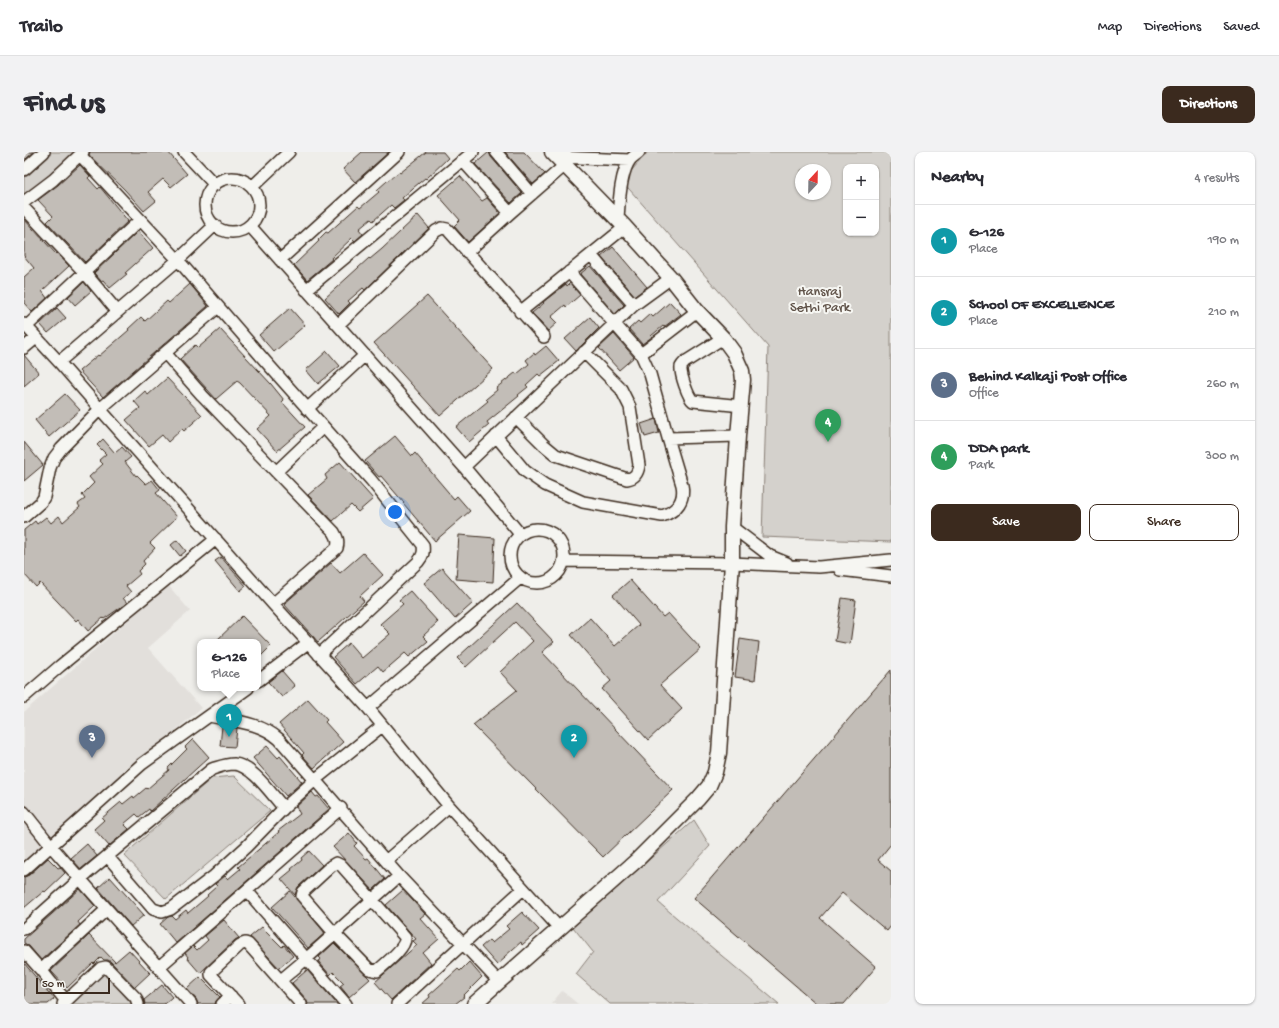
<!DOCTYPE html>
<meta charset="utf-8">
<style>
body{margin:0;font-family:"Gochi Hand",sans-serif;background:#f2f2f3;color:#2b2b33}
.controls{position:absolute;right:12px;top:12px;display:grid;overflow:hidden;border-radius:8px;box-shadow:0 1px 3px #0004}
.controls button{width:36px;height:36px;display:grid;place-items:center;padding:0;border:0;border-bottom:1px solid #e1e1e2;background:#fff;color:#2b2b33;font:20px sans-serif}
.compass{position:absolute;left:771px;top:12px;width:36px;height:36px;border-radius:50%;background:#fff;box-shadow:0 1px 3px #0004;rotate:22deg}
.scale{position:absolute;left:12px;bottom:10px;width:74px;box-sizing:border-box;padding-left:4px;border:2px solid #3b2a1e;border-top:0;font-size:11px;line-height:14px;white-space:nowrap;color:#3b2a1e;-webkit-text-stroke:3px #f6f6f2;paint-order:stroke}
.you{position:absolute;left:371px;top:360px;width:14px;height:14px;margin:-10px;border:3px solid #fff;border-radius:50%;background:#1a73e8;box-shadow:0 0 0 6px #1a73e833}
.badge{display:grid;place-items:center;width:26px;height:26px;border-radius:50%;background:#3b2a1e;color:#fff;font-size:13px;font-weight:700}
.pin{position:absolute;translate:-50% -33px;filter:drop-shadow(0 1px 2px #0008)}
.pin::after{content:'';position:absolute;top:21px;width:14px;height:12px;background:inherit;clip-path:polygon(0 0,100% 0,50% 100%)}
.popup{position:absolute;left:173px;top:487px;width:64px;height:52px;box-sizing:border-box;display:grid;place-content:center;border-radius:8px;background:#fff;filter:drop-shadow(0 1px 3px #0005);font-size:13px;white-space:nowrap;color:#7c7c81}
.popup b{font-size:15px;color:#2b2b33}
.popup::after{content:'';position:absolute;left:50%;top:100%;margin-left:-8px;border:8px solid transparent;border-top-color:#fff}
.list{margin:0;padding:0;list-style:none}
h2{display:flex;justify-content:space-between;align-items:center;height:52px;margin:0;padding:0 16px;font-size:17px}
h2 small{font-size:13px;font-weight:400;color:#7c7c81}
.list li{display:grid;grid-template-columns:26px 1fr auto;gap:12px;align-items:center;box-sizing:border-box;height:72px;padding:0 16px;border-top:1px solid #e1e1e2}
.list b{display:block;font-size:15px;white-space:nowrap}
.list p{margin:0;font-size:13px;white-space:nowrap;color:#7c7c81}
.list em{font-size:13px;font-style:normal;color:#7c7c81}
.actions{display:flex;gap:8px;padding:12px 16px}
.actions a{flex:1;padding:9px 0;border:1px solid #3b2a1e;border-radius:8px;text-align:center;font-size:14px;color:#3b2a1e}
.actions .main{background:#3b2a1e;color:#fff}
.map{position:relative;flex:none;width:867px;height:852px;overflow:hidden;border-radius:8px}
header{display:flex;align-items:center;gap:24px;box-sizing:border-box;height:56px;padding:0 20px;background:#fff;border-bottom:1px solid #e1e1e2}
header strong{font-size:19px}
nav{display:flex;gap:22px;margin-inline-start:auto;font-size:14px}
.intro{display:flex;align-items:center;justify-content:space-between;box-sizing:border-box;height:96px;padding:0 24px}
h1{margin:0;font-size:28px}
.button{padding:10px 18px;border-radius:8px;background:#3b2a1e;color:#fff;font-size:14px;font-weight:700}
main{display:flex;gap:24px;padding:0 24px}
aside{flex:1;background:#fff;border-radius:8px;box-shadow:0 1px 3px #0004}
.map>svg:first-child{display:block}
.built{fill:#e2dfdb}
.green{fill:#d4d1cc;stroke:#887e75;fill-rule:evenodd}
.building{fill:#c2bdb7;stroke:#3b2a1e}
.lines{fill:none;stroke-linecap:round;stroke-linejoin:round}
.minor-casing{stroke:#3b2a1e;stroke-width:14}
.tertiary-casing{stroke:#3b2a1e;stroke-width:17}
.minor{stroke:#f6f6f2;stroke-width:11}
.tertiary{stroke:#f6f6f2;stroke-width:14}
.labels{text-anchor:middle;stroke-width:4;stroke-linejoin:round;paint-order:stroke}
.park-label{font-size:14px;fill:#61544a;stroke:#f6f6f2}
</style>
<header>
<strong>Trailo</strong>
<nav><a>Map</a><a>Directions</a><a>Saved</a></nav>
</header>
<div class="intro"><h1>Find us</h1><a class="button">Directions</a></div>
<main>
<div class="map">
<svg width="867" height="852" viewBox="0 0 867 852">
<rect width="100%" height="100%" fill="#efeeea"/>
<filter id="ink" filterUnits="userSpaceOnUse"><feTurbulence type="fractalNoise" baseFrequency=".025" numOctaves="2"/><feDisplacementMap in="SourceGraphic" scale="8" xChannelSelector="R" yChannelSelector="G"/><feConvolveMatrix kernelMatrix="1 2 1 2 8 2 1 2 1" color-interpolation-filters="sRGB"/></filter>
<g filter="url(#ink)">
<path class="built" d="M 144,433 L 166,459 L 124,496 L 177,556 L 0,712 L 0,560 Z
M 538,839 L 554,852 L 527,852 Z"/>
<path class="green" d="M 27,0 L 51,0 L 0,45 L 0,24 Z
M 624,0 L 867,0 L 867,390 L 738,385 L 744,195 L 598,29 ZM 822,15 L 852,15 L 852,81 L 822,81 ZM 777,18 L 801,18 L 801,42 L 777,42 Z
M 210,624 L 246,659 L 142,747 L 100,703 L 188,626 Z
M 670,668 L 686,694 L 634,750 L 755,852 L 586,852 L 552,822 L 569,800 L 549,775 Z
M 79,820 L 108,852 L 43,852 Z"/>
<path class="building" d="M 0,0 L 10,0 L 2,7 L 0,5 Z
M 66,0 L 144,0 L 163,22 L 147,35 L 139,27 L 124,40 L 132,49 L 120,59 L 100,37 L 65,3 Z
M 338,0 L 365,0 L 331,30 L 319,17 Z
M 402,0 L 419,0 L 424,6 L 402,27 L 401,26 L 389,36 L 378,46 L 380,48 L 370,56 L 367,53 L 349,69 L 347,67 L 335,77 L 339,82 L 331,89 L 328,86 L 307,106 L 308,107 L 283,128 L 270,113 L 295,89 L 294,88 L 302,80 L 304,81 L 334,54 L 336,56 L 355,40 L 353,38 L 363,29 L 375,20 L 376,21 Z
M 465,0 L 467,5 L 498,41 L 487,51 L 451,12 Z
M 481,0 L 500,0 L 521,22 L 509,32 Z
M 56,13 L 66,24 L 64,26 L 74,37 L 76,35 L 104,69 L 61,110 L 23,70 L 29,64 L 14,48 L 34,33 Z
M 436,24 L 458,49 L 463,46 L 476,61 L 444,90 L 430,74 L 436,68 L 414,43 Z
M 394,63 L 405,76 L 341,138 L 339,136 L 324,149 L 326,151 L 315,162 L 301,146 L 345,106 L 346,107 L 358,97 Z
M 0,67 L 32,102 L 33,101 L 45,114 L 18,139 L 23,146 L 8,160 L 0,151 L 0,125 L 10,116 L 0,104 Z
M 114,79 L 129,96 L 101,121 L 103,122 L 86,136 L 79,128 L 77,129 L 70,121 Z
M 589,95 L 623,135 L 611,144 L 577,105 Z
M 566,114 L 600,153 L 591,162 L 556,122 Z
M 60,130 L 67,139 L 51,153 L 44,145 Z
M 546,131 L 556,143 L 542,155 L 541,153 L 527,165 L 533,171 L 524,179 L 508,161 L 520,151 L 519,150 L 542,132 L 543,134 Z
M 166,132 L 184,154 L 79,245 L 55,219 L 74,203 L 75,204 L 105,178 L 104,177 L 117,165 L 121,169 L 143,149 L 145,151 Z
M 403,144 L 469,217 L 416,264 L 350,191 Z
M 646,150 L 657,162 L 640,175 L 639,174 L 627,184 L 628,185 L 618,192 L 605,177 L 614,169 L 616,171 L 626,162 L 629,165 Z
M 33,156 L 42,166 L 24,181 L 16,172 Z
M 266,156 L 281,173 L 250,200 L 235,183 Z
M 566,165 L 575,176 L 552,199 L 541,187 Z
M 196,177 L 247,232 L 260,248 L 258,250 L 281,275 L 253,299 L 233,277 L 247,264 L 216,231 L 213,229 L 192,247 L 156,207 L 171,193 L 174,196 Z
M 590,182 L 610,205 L 595,218 L 575,196 Z
M 522,194 L 535,209 L 516,224 L 514,222 L 502,233 L 504,235 L 494,243 L 495,244 L 463,270 L 465,273 L 445,290 L 432,275 L 464,249 L 462,247 L 473,238 L 472,236 L 491,221 L 493,222 L 505,212 L 502,208 L 510,201 L 511,203 Z
M 303,199 L 316,214 L 294,232 L 282,218 Z
M 0,203 L 15,221 L 0,234 Z
M 143,226 L 178,263 L 160,279 L 158,277 L 144,290 L 138,283 L 125,294 L 102,268 L 116,256 L 110,249 L 121,239 L 124,243 Z
M 41,242 L 56,258 L 25,285 L 11,268 Z
M 632,267 L 635,281 L 621,285 L 617,272 Z
M 371,284 L 388,304 L 391,301 L 430,347 L 433,344 L 446,359 L 411,389 L 379,351 L 380,351 L 357,324 L 355,325 L 341,309 Z
M 79,287 L 91,301 L 98,295 L 107,305 L 101,310 L 112,324 L 113,323 L 122,332 L 128,328 L 136,338 L 132,341 L 153,365 L 126,391 L 131,396 L 119,409 L 121,412 L 114,419 L 116,422 L 102,434 L 107,440 L 99,446 L 103,451 L 80,467 L 79,466 L 64,479 L 54,467 L 52,469 L 16,431 L 12,435 L 0,422 L 0,378 L 11,369 L 13,372 L 22,365 L 27,371 L 35,364 L 39,370 L 56,355 L 54,352 L 61,347 L 58,343 L 70,331 L 65,325 L 79,312 L 75,308 L 82,302 L 73,293 Z
M 0,290 L 19,313 L 0,329 Z
M 316,310 L 349,347 L 334,360 L 327,353 L 309,369 L 284,343 L 303,327 L 301,323 Z
M 435,383 L 471,386 L 469,430 L 432,427 Z
M 153,388 L 162,399 L 156,404 L 147,393 Z
M 339,401 L 359,423 L 336,444 L 340,449 L 294,490 L 260,452 L 307,411 L 316,421 Z
M 197,405 L 222,434 L 216,439 L 191,409 Z
M 418,416 L 449,451 L 431,467 L 400,431 Z
M 606,428 L 639,465 L 644,461 L 677,497 L 636,533 L 658,557 L 624,588 L 578,537 L 587,529 L 547,483 L 566,466 L 591,494 L 615,473 L 589,443 Z
M 386,439 L 414,470 L 399,484 L 404,489 L 385,505 L 381,501 L 359,520 L 354,514 L 333,532 L 309,505 L 325,491 L 338,506 L 366,482 L 356,472 L 379,452 L 375,448 Z
M 818,446 L 832,448 L 826,492 L 811,489 Z
M 493,451 L 530,490 L 518,500 L 649,638 L 579,705 L 449,573 L 493,538 L 476,520 L 509,489 L 491,470 L 442,515 L 433,506 Z
M 218,464 L 247,494 L 234,507 L 234,490 L 191,490 Z
M 716,487 L 735,490 L 731,528 L 711,525 Z
M 867,518 L 867,692 L 854,708 L 867,719 L 867,774 L 863,779 L 818,741 L 796,766 L 852,815 L 820,852 L 793,852 L 670,746 Z
M 258,519 L 271,534 L 258,545 L 244,530 Z
M 284,547 L 303,568 L 301,570 L 319,590 L 290,616 L 278,603 L 280,601 L 255,572 Z
M 198,574 L 213,576 L 211,595 L 196,594 Z
M 169,587 L 185,605 L 126,659 L 125,657 L 115,665 L 112,662 L 100,672 L 105,677 L 85,694 L 70,677 L 80,668 L 78,666 L 97,650 L 99,652 L 109,644 L 110,646 L 122,636 L 123,637 L 145,618 L 144,616 L 163,597 L 161,595 Z
M 243,594 L 254,606 L 256,604 L 278,630 L 262,644 L 229,606 Z
M 288,640 L 292,645 L 294,644 L 305,657 L 152,791 L 136,772 L 144,765 L 148,764 L 151,767 L 162,758 L 164,761 L 184,744 L 183,743 L 193,734 L 191,732 L 201,724 L 204,727 L 216,717 L 214,715 L 255,680 L 254,679 L 276,662 L 272,655 Z
M 325,681 L 333,691 L 330,694 L 342,707 L 344,706 L 361,727 L 349,738 L 309,695 Z
M 63,692 L 73,704 L 57,717 L 47,706 Z
M 285,699 L 298,713 L 274,735 L 271,743 L 257,727 L 268,718 L 267,717 L 278,708 L 277,706 Z
M 24,706 L 34,716 L 36,715 L 41,721 L 21,740 L 20,739 L 0,756 L 0,725 L 5,723 Z
M 86,725 L 120,763 L 107,774 L 74,736 Z
M 56,737 L 71,754 L 54,770 L 56,773 L 17,808 L 5,794 L 0,791 L 0,787 Z
M 379,738 L 401,762 L 396,766 L 415,787 L 399,801 L 407,811 L 367,848 L 351,830 L 393,793 L 389,789 L 392,787 L 362,753 Z
M 266,739 L 301,781 L 284,796 L 248,755 Z
M 498,760 L 515,778 L 498,793 L 497,790 L 480,805 L 481,806 L 473,813 L 457,795 L 465,788 L 468,791 L 485,777 L 482,774 Z
M 200,768 L 215,786 L 211,788 L 176,821 L 163,806 L 164,805 L 161,801 L 169,794 L 173,798 L 184,788 L 181,784 Z
M 238,775 L 258,795 L 260,793 L 269,804 L 255,816 L 226,785 Z
M 65,783 L 91,810 L 105,798 L 126,821 L 111,835 L 87,810 L 84,808 L 80,808 L 77,805 L 70,812 L 69,811 L 43,836 L 27,819 Z
M 310,791 L 346,827 L 325,845 L 316,834 L 320,831 L 309,820 L 306,823 L 294,809 L 297,807 L 295,805 Z
M 445,810 L 458,825 L 439,844 L 440,845 L 431,852 L 398,852 L 406,845 L 405,843 L 414,835 L 434,817 L 436,819 Z
M 0,811 L 30,847 L 24,852 L 0,852 Z
M 283,818 L 313,852 L 284,852 L 282,847 L 268,831 Z
M 176,825 L 196,845 L 192,849 L 191,852 L 174,852 L 172,847 L 163,837 Z
M 138,833 L 148,845 L 140,852 L 121,852 L 120,848 Z"/>
<g class="lines">
<defs>
<path id="minor" d="M 160,0 L 191,33
M 472,0 L 508,42
M 56,3 L 154,108 L 242,210 L 347,328 L 399,393 C 400,400 399,404 394,410 L 295,503
M 533,5 L 606,8
M 439,9 L 486,61
M 0,18 L 20,0
M181 53a27 27 0 1 1 54 0a27 27 0 1 1-54 0Z
M 228,35 L 265,0
M 0,50 L 29,28 L 59,0
M 0,56 L 61,121 L 93,159
M 594,67 C 595,52 596,21 606,8 C 608,5 612,3 615,0
M 226,74 L 440,315 L 496,382
M 443,100 L 486,61 L 540,14
M 567,103 L 587,127 L 610,153
M 256,108 L 375,0
M 282,138 L 449,0
M 496,160 L 601,75
M 0,172 L 35,210 L 76,257 L 249,452 L 344,556 L 425,654 L 536,777
M 314,173 L 412,79 L 418,76 L 423,77 L 520,185
M 2,175 L 116,68
M 699,186 L 661,210 C 659,212 658,213 657,215 C 656,222 664,245 669,249 L 718,254
M 0,196 L 12,186
M 141,201 L 178,243 L 310,380 C 313,385 315,389 313,396 L 249,452
M 617,202 L 673,159
M 35,210 L 154,108 L 191,73
M 283,257 L 341,203
M 492,265 L 520,293 L 532,303 L 603,327 C 611,326 614,321 615,313 L 606,255 L 597,237 L 560,200
M 472,284 L 501,319 L 521,333 L 559,350 L 638,364 C 653,359 661,348 658,333 L 644,286 L 626,222 L 617,202 L 545,120
M 644,286 L 714,284
M 440,315 L 610,153 L 647,126
M 252,320 L 299,275
M 0,365 L 17,350 L 20,345 L 26,316 L 30,306 L 37,297 L 76,257 L 194,155
M 708,375 L 746,404 L 763,411
M486 404a27 27 0 1 1 54 0a27 27 0 1 1-54 0Z
M 540,409 L 708,411 L 795,415 L 867,408
M 816,418 L 867,424
M 234,529 L 285,490
M 0,545 L 36,514 L 192,387
M 344,556 L 496,426
M 185,564 C 209,569 236,570 255,587 L 375,724 L 475,830
M 0,660 L 27,694 L 167,852
M 84,705 L 129,757 L 138,760 L 147,757 L 190,724 L 222,695 L 260,656 L 292,627 L 358,574
M 363,708 L 425,654
M 312,711 L 318,714 L 381,785 C 383,795 361,812 353,819 L 345,817 L 311,782 L 278,744 L 279,740 L 307,714 Z
M 0,718 L 118,612 L 224,536
M 223,739 L 322,852
M 0,777 L 56,727 L 188,617 C 195,615 202,612 210,612 C 228,613 248,643 260,656
M 0,799 L 17,818 L 42,849
M 135,815 L 317,656
M 17,818 L 83,757
M 257,828 L 282,807 L 375,724
M 39,852 L 77,816 L 82,815 L 112,846 L 114,852
M 198,852 L 207,844
M 214,852 L 187,823 L 187,820 L 216,793 L 221,791 L 224,792 L 277,852
M 373,852 L 499,737"/>
<path id="tertiary" d="M 450,852 L 613,708 L 674,647 L 685,634 L 691,620 L 695,601 L 708,411 L 708,375 L 714,284 L 719,228 L 718,219 L 710,201 L 699,186 L 673,159 L 647,126 L 601,75 L 528,0"/>
</defs>
<use href="#minor" class="minor-casing"/>
<use href="#tertiary" class="tertiary-casing"/>
<use href="#minor" class="minor"/>
<use href="#tertiary" class="tertiary"/>
</g>
</g>
<g class="labels">
<g class="park-label">
<text x="796" y="143">Hansraj<tspan x="796" dy="16">Sethi Park</tspan></text>
</g>
</g>
</svg>
<div class="controls">
<button>+</button>
<button>−</button>
</div>
<svg class="compass" viewBox="-18 -18 36 36"><path d="M0-13l5 13h-10z" fill="#e53935"/><path d="M0 13l5-13h-10z" fill="#7c7c81"/></svg>
<div class="scale">50 m</div>
<div class="you"></div>
<div class="pin badge" style="left:205px;top:585px;background:#0f9aa8">1</div>
<div class="popup"><b>G-126</b>Place</div>
<div class="pin badge" style="left:550px;top:606px;background:#0f9aa8">2</div>
<div class="pin badge" style="left:68px;top:606px;background:#5c6f8a">3</div>
<div class="pin badge" style="left:804px;top:290px;background:#2e9e5b">4</div>
</div>
<aside>
<h2>Nearby<small>4 results</small></h2>
<ul class="list">
<li><span class="badge" style="background:#0f9aa8">1</span><div><b>G-126</b><p>Place</p></div><em>190 m</em></li>
<li><span class="badge" style="background:#0f9aa8">2</span><div><b>School OF EXCELLENCE</b><p>Place</p></div><em>210 m</em></li>
<li><span class="badge" style="background:#5c6f8a">3</span><div><b>Behind Kalkaji Post Office</b><p>Office</p></div><em>260 m</em></li>
<li><span class="badge" style="background:#2e9e5b">4</span><div><b>DDA park</b><p>Park</p></div><em>300 m</em></li>
</ul>
<div class="actions"><a class="main">Save</a><a>Share</a></div>
</aside>
</main>
